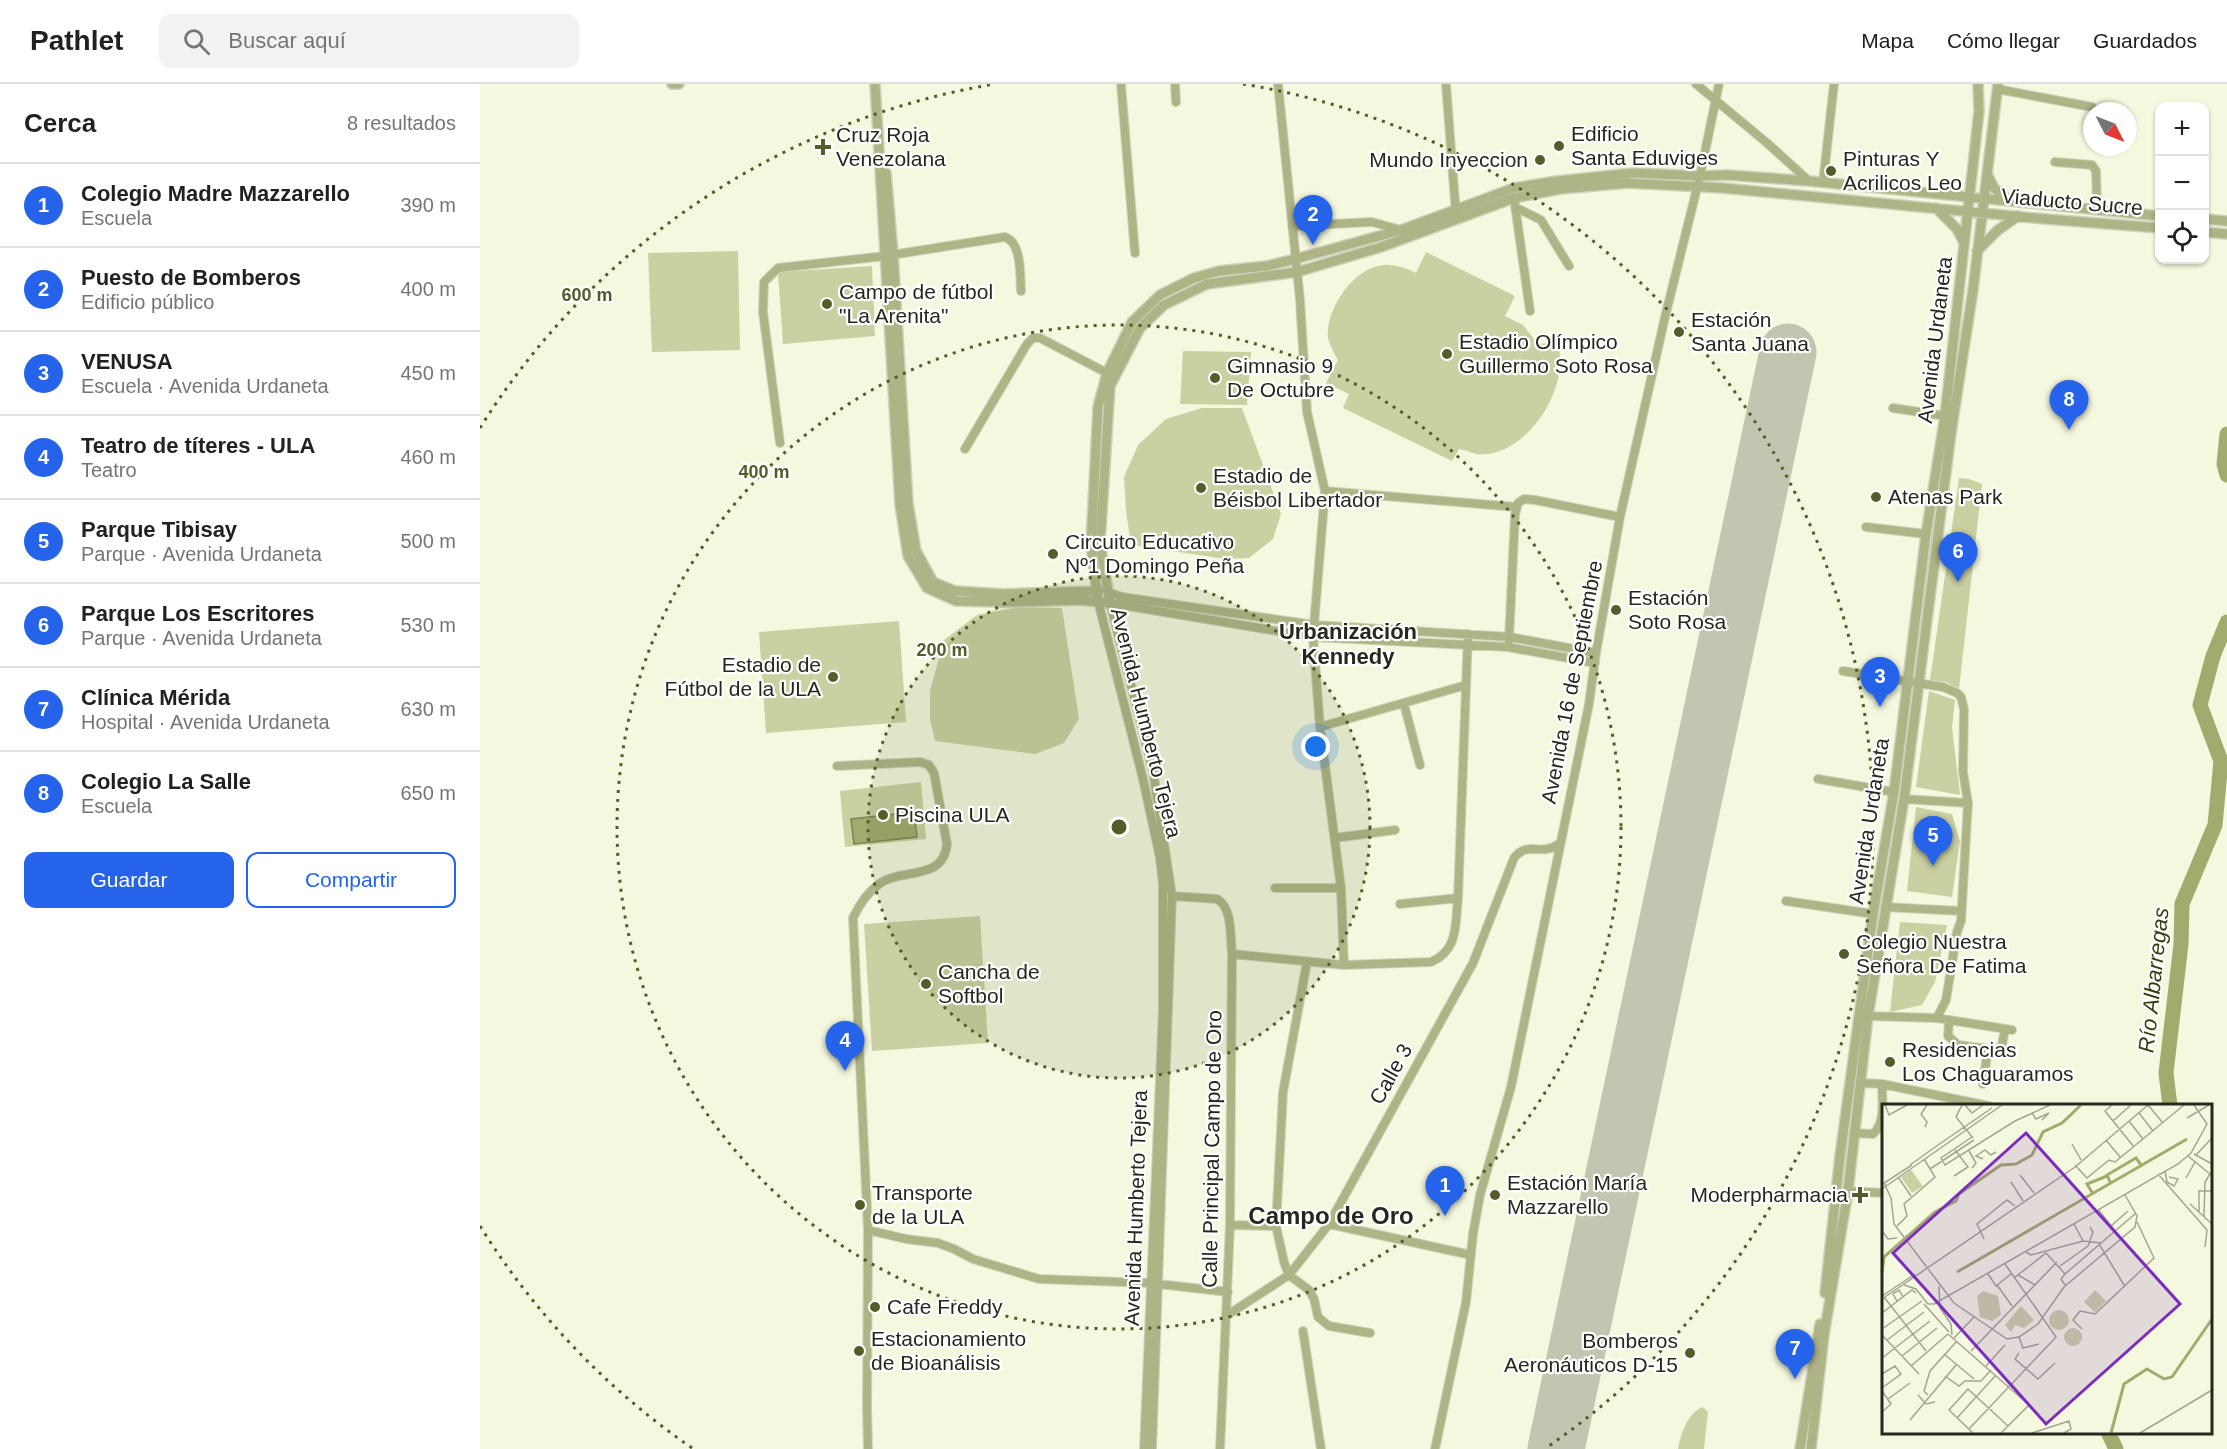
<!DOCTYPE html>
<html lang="es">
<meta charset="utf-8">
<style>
body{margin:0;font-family:Helvetica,sans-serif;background:#f2f2f2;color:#202124}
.controls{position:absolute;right:18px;top:18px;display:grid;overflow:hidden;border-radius:12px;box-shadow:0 2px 4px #0004}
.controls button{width:54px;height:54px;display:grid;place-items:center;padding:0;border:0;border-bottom:2px solid #e0e0e0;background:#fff;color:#202124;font:30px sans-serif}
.compass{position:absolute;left:1603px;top:18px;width:54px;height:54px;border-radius:50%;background:#fff;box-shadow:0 2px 4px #0004;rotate:132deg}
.you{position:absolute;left:836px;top:663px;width:21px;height:21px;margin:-15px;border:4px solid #fff;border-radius:50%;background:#1a73e8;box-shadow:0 0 0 9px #1a73e833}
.badge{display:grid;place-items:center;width:39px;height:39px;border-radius:50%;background:#2563eb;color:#fff;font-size:20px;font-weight:700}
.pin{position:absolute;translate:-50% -50px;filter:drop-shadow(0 2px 3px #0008)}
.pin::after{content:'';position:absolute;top:32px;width:21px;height:18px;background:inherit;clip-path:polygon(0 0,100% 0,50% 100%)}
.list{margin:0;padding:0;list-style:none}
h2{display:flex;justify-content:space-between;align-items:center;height:78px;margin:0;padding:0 24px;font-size:26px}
h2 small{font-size:20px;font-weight:400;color:#757577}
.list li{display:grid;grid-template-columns:39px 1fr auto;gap:18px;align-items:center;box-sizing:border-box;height:84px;padding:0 24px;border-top:2px solid #e0e0e0}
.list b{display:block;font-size:22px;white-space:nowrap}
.list p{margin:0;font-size:20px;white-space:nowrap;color:#757577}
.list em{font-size:20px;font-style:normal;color:#757577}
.actions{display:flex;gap:12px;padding:18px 24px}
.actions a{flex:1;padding:14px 0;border:2px solid #2563eb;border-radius:12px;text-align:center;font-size:21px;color:#2563eb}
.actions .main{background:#2563eb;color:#fff}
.icon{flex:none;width:33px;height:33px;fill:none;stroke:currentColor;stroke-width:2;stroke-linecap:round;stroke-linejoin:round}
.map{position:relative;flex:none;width:1747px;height:1365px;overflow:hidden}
header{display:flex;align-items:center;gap:36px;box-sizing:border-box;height:84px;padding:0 30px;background:#fff;border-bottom:2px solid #e0e0e0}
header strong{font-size:28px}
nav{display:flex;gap:33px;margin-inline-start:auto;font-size:21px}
.search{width:420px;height:54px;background:#f2f2f2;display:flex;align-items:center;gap:15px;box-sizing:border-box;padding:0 21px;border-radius:12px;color:#757577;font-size:22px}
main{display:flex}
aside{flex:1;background:#fff}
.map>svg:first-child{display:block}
.green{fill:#cad0a1}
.water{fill:#a3aa6e;stroke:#7e8356;stroke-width:1.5}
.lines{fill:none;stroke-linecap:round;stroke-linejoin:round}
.river{stroke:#a3aa6e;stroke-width:15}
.runway{stroke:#c2c5af;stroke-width:57}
.minor-casing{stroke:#cfd3bb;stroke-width:10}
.tertiary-casing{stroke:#cfd3bb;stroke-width:12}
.minor{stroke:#aeb486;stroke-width:8}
.tertiary{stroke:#aeb486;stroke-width:9}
.ring{fill:none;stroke:#565b29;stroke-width:3;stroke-dasharray:3 6}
.poi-dot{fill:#565b29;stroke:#fff;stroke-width:2}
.labels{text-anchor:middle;stroke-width:4.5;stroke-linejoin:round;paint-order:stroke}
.poi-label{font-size:21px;fill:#26281e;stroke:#fff;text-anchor:start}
.street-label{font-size:21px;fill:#26281e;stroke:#fff}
.neighbourhood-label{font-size:22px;font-weight:bold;fill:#26281e;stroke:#fff}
.water-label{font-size:22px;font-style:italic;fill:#393c0d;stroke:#fff}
.quarter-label{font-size:24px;font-weight:bold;fill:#26281e;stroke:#fff}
.inset-river{fill:none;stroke:#a3aa6e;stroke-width:3}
.inset-road{fill:none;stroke:#a2a591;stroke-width:1.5}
.view{fill:#7b2cbf;fill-opacity:0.15;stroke:#7b2cbf;stroke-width:3}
.inset-edge{fill:none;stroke:#26281e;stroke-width:3}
.centre{fill:#565b29;stroke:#fff;stroke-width:3}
.ring-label{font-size:18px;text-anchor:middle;font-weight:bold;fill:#565b29;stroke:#fff;stroke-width:4.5;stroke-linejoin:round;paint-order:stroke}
</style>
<header>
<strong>Pathlet</strong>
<div class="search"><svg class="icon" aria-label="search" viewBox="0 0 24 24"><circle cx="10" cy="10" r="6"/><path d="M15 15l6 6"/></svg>Buscar aquí</div>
<nav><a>Mapa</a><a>Cómo llegar</a><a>Guardados</a></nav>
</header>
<main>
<aside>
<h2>Cerca<small>8 resultados</small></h2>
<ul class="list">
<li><span class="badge">1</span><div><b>Colegio Madre Mazzarello</b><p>Escuela</p></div><em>390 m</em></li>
<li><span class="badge">2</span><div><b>Puesto de Bomberos</b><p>Edificio público</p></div><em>400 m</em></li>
<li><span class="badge">3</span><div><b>VENUSA</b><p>Escuela · Avenida Urdaneta</p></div><em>450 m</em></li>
<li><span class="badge">4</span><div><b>Teatro de títeres - ULA</b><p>Teatro</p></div><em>460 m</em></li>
<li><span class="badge">5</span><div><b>Parque Tibisay</b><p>Parque · Avenida Urdaneta</p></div><em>500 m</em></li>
<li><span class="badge">6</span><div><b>Parque Los Escritores</b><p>Parque · Avenida Urdaneta</p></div><em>530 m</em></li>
<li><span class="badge">7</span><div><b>Clínica Mérida</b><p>Hospital · Avenida Urdaneta</p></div><em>630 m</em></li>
<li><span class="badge">8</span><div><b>Colegio La Salle</b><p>Escuela</p></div><em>650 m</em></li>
</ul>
<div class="actions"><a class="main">Guardar</a><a>Compartir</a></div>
</aside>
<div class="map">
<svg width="1747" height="1365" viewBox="0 0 1747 1365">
<rect width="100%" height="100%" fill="#f4f8de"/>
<path class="green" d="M 258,167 L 260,266 L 172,268 L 168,169 Z
M 946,168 L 1035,212 L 1025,232 L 1043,241 L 1058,260 L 1079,258 C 1080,270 1081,283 1078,295 C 1071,329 1036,374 997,370 C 992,369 985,366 979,365 L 972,377 L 863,324 L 869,310 L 846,299 L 858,276 C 854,269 850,262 848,254 C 845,225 874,183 904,181 C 915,180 925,184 936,189 Z
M 392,182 L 395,252 L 303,260 L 298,188 Z
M 703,267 L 771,268 L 767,321 L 700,320 Z
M 722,324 L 762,324 L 801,430 L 793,455 L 769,474 L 746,475 L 651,461 L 646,427 L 644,393 L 658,361 L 686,335 Z
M 1479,394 L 1489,395 L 1502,400 L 1479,605 L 1466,598 L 1450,596 Z
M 538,523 L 582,524 L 599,635 L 584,659 L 555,670 L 455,657 L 450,635 L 450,607 L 464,556 L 497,531 Z
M 419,537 L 426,638 L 286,649 L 279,548 Z
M 1449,607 L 1475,616 L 1472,643 L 1480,711 L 1436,703 Z
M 441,698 L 446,755 L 365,763 L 360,707 Z
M 1436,723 L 1472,730 L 1480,757 L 1472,813 L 1427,807 Z
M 500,832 L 508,959 L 392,967 L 384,840 Z
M 1420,838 L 1467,841 L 1455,898 L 1442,921 L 1410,928 Z
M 1223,1323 L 1228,1328 L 1224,1365 L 1198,1365 C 1201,1350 1207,1329 1223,1323 Z"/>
<path class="water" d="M 434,728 L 437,753 L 374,760 L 371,735 Z"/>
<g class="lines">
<path class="river" d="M 1747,350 L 1744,380 L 1747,391
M 1690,1022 L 1686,989 L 1701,860 L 1702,820 L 1735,741 L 1741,677 L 1720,621 L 1733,572 L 1747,538
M 1628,1348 L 1636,1365"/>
<path class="runway" d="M 1076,1365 L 1308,268"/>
<defs>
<path id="minor" d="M 641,0 L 655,169
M 695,0 L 696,18
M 798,0 L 820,216 L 827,328 L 845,407 L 833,553 L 840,643 L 861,804 L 864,881
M 966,0 L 976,130
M 1216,0 L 1287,59 L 1329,97
M 1517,5 L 1612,23
M 1575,78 L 1612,81 L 1616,87 L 1617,124
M 1343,99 L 1354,0
M 1034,114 L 1050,227
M 1035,123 L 1061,136 L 1089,182
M 812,142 L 892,138 L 921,146
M 1413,324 L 1465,332
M 300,359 L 283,228 L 284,198 L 298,184 L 405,172 L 525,153 C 542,159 540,191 541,207
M 485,365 L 547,260 L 553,254 L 560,254 L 627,289
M 845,407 L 1036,423
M 1386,443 L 1446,450
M 628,508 L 642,513 L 835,541 L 1030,553 L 1116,569
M 618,517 L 663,695 L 680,774 L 683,800 L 683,926 L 664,1365
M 1029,556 L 1035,431 L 1038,419 L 1044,415 L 1055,416 L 1140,433
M 1363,587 L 1463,603 L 1477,609 L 1481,613 L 1484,625 L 1483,688 L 1488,719 L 1481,837 L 1477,848 L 1466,916 L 1457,934 L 1388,932
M 924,620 L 940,681
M 840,643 L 986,601
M 357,682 L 440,678 L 449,681 L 454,689 L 467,760 C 463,798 423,783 399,800 C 387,809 379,821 373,834 L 388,1146 L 387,1324 L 388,1365
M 1338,695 L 1414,708
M 1424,715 L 1488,719
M 855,754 L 915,746
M 795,804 L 861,804
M 692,812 L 737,815 C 753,824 750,853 752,870 L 750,1141 L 740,1365
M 1306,817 L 1393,830
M 920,820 L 978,814
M 1405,823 L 1481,827
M 752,870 L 864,881 L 951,878 C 979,866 975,840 978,814 L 988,550
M 827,878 L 803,1008 L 796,1142 L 804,1178 L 809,1191 L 829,1206 L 834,1215 L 838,1233 L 849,1242 L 890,1249
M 1457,934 L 1532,946
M 1469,937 L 1468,952 L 1478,961 L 1516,966 L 1522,961 L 1525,945
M 1380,999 L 1402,1000 L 1509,1022
M 1503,1000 L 1508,965
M 1374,1049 L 1393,1050 C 1406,1039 1402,1016 1402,1000
M 1368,1107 L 1404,1109
M 849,1140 L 991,1171
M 750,1141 L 796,1142
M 388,1146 L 426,1155 L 458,1159 L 474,1165 L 493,1175 L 559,1195 L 670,1199 L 748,1208
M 746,1232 L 809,1191 L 849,1140 L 993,879 L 1034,774 C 1048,756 1060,773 1079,760
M 823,1247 L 841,1365
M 672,1365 L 692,812 L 673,687 L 630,519 L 833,553 L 1028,563 L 1115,579
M 955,1365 L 986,1218 L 993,1150 L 1000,1111 L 1031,1003 L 1109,620 L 1116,569 L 1140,433 L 1185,233 L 1220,92 L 1239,0"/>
<path id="tertiary" d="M 192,0 L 199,0
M 395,0 L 420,421 L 428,472 L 447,504 L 476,517 L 525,518 L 600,516 L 630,519 L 620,459 L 630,302 L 660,244 L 684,221 L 727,200 L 817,188 L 901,163 L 1034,114 L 1080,105 L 1148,99 L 1243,104 L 1565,135 L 1680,144
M 406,89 L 413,169 L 428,419 L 436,467 L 453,498 L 475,507 L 524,510 L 619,507
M 1507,90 L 1514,104 L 1528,115
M 1456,124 L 1477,145 L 1484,159
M 1724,135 L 1747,137
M 1724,148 L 1747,150
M 1497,167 L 1518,146 L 1538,132
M 618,517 L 611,460 L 618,323 L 627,289 L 652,238 L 680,211 L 714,194 L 739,187 L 787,182 L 815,175 L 921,146 L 1034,104 L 1077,97 L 1154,89 L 1220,92 L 1247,91 L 1329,97 L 1680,132
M 1345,1209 L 1360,1072 L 1393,830 L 1414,708 L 1446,450 L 1465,332 L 1499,27 L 1498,0
M 1320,1365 L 1340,1240
M 1331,1365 L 1344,1251 L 1368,1107 L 1388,932 L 1424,715 L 1471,349 L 1493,206 L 1518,0"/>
</defs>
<use href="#minor" class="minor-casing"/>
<use href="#tertiary" class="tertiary-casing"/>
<use href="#minor" class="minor"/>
<use href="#tertiary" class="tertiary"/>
</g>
<circle cx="639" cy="743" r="251" fill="#565b29" fill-opacity=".12"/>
<g class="ring">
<circle cx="639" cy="743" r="251"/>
<circle cx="639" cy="743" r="502"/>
<path d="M212 1364A753 753 0 0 1 0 1142M0 344A753 753 0 0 1 515 0M763 0A753 753 0 0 1 1066 1364"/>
</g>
<g class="poi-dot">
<circle cx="1079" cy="62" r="6"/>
<path d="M340 54h6v6h6v6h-6v6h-6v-6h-6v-6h6z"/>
<circle cx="1060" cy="76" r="6"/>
<circle cx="1351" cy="87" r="6"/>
<circle cx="347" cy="220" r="6"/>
<circle cx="1199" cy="248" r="6"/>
<circle cx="967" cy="270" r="6"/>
<circle cx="735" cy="294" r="6"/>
<circle cx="721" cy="404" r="6"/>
<circle cx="1396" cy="413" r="6"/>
<circle cx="573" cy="470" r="6"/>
<circle cx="1136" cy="526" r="6"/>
<circle cx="353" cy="593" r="6"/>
<circle cx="403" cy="731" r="6"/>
<circle cx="1364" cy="870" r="6"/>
<circle cx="446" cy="900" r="6"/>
<circle cx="1410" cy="978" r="6"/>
<circle cx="1015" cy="1111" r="6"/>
<path d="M1377 1102h6v6h6v6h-6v6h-6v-6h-6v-6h6z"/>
<circle cx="380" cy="1121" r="6"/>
<circle cx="395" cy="1223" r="6"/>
<circle cx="379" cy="1267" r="6"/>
<circle cx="1210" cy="1269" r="6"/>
</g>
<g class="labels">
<g class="poi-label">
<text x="1091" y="57">Edificio<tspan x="1091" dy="24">Santa Eduviges</tspan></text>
<text x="356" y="58">Cruz Roja<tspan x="356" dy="24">Venezolana</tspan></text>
<text x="1363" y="82">Pinturas Y<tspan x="1363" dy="24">Acrilicos Leo</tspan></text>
<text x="1048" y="83" text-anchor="end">Mundo Inyeccion</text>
<text x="359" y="215">Campo de fútbol<tspan x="359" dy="24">"La Arenita"</tspan></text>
<text x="1211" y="243">Estación<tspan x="1211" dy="24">Santa Juana</tspan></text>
<text x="979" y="265">Estadio Olímpico<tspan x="979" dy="24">Guillermo Soto Rosa</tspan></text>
<text x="747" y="289">Gimnasio 9<tspan x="747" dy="24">De Octubre</tspan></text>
<text x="733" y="399">Estadio de<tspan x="733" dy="24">Béisbol Libertador</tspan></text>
<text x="1408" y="420">Atenas Park</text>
<text x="585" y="465">Circuito Educativo<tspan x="585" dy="24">Nº1 Domingo Peña</tspan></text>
<text x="1148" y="521">Estación<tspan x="1148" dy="24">Soto Rosa</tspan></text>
<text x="341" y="588" text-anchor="end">Estadio de<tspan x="341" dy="24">Fútbol de la ULA</tspan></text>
<text x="415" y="738">Piscina ULA</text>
<text x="1376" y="865">Colegio Nuestra<tspan x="1376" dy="24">Señora De Fatima</tspan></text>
<text x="458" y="895">Cancha de<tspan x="458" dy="24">Softbol</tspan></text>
<text x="1422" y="973">Residencias<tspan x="1422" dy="24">Los Chaguaramos</tspan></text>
<text x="1027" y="1106">Estación María<tspan x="1027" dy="24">Mazzarello</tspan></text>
<text x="392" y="1116">Transporte<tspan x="392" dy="24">de la ULA</tspan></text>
<text x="1368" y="1118" text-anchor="end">Moderpharmacia</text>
<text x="407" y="1230">Cafe Freddy</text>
<text x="391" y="1262">Estacionamiento<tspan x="391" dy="24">de Bioanálisis</tspan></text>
<text x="1198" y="1264" text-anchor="end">Bomberos<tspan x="1198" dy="24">Aeronáuticos D-15</tspan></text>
</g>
<g class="street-label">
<text transform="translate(1592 118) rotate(5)" y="7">Viaducto Sucre</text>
<text transform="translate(1455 256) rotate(-83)" y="7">Avenida Urdaneta</text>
<text transform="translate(1092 598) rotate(-79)" y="7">Avenida 16 de Septiembre</text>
<text transform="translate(666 639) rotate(76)" y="7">Avenida Humberto Tejera</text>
<text transform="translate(1389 737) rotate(-81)" y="7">Avenida Urdaneta</text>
<text transform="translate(911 990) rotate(-61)" y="7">Calle 3</text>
<text transform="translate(732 1065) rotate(-89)" y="7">Calle Principal Campo de Oro</text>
<text transform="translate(656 1124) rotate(-88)" y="7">Avenida Humberto Tejera</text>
</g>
<g class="neighbourhood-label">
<text x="868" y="555">Urbanización<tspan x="868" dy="25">Kennedy</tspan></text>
</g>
<g class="water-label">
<text transform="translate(1673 896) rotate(-84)" y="8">Río Albarregas</text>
</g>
<g class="quarter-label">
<text x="851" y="1140">Campo de Oro</text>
</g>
</g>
<g transform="translate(1402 1020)">
<rect width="330" height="330" fill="#f4f8de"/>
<path d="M 29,66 L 41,82 L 30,89 L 19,73 ZM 213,186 L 224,197 L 213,208 L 202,198 ZM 101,187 L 116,192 L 119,211 L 110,217 L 98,213 L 95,192 ZM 139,202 L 152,216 L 142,224 L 133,221 L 129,228 L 123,221 ZM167 216a10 10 0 1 1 20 0a10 10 0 1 1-20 0ZM182 233a9 9 0 1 1 18 0a9 9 0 1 1-18 0Z" fill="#cad0a1"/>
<path class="inset-river" d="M 229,80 L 225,71 L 254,54 L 260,62M 211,90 L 205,80 L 225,72M 0,168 L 2,153 L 53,108 L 74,97 L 77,90 L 119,61 L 134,60 L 150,51 L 161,28 L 180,19 L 199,1M 75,168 L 305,35M 229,329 L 242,280 L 265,265 L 282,275 L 290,273 L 330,215"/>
<path class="inset-road" d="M 3,1 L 7,11 L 25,1M 80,1 L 74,13 L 91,34M 83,1 L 90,9 L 101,1M 230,1 L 223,7 L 252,43M 266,1 L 281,19M 150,9 L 154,15 L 167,9 L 160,16M 257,9 L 271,27M 305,14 L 327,1M 231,17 L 249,1M 247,17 L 261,35M 43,23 L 45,18 L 39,10 L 45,1M 90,33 L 59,54 L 63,61 L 133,17 L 168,1M 224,36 L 238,53M 190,40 L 199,56M 56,41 L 110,4M 87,47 L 94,59 L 90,64M 312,50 L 330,60M 314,51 L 330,34M 306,52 L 328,70M 101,55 L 94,52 L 103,46 L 109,51 L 114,48M 28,61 L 56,41M 30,61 L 2,79 L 9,94 L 12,120 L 72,199 L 125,235 L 137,233 L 156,220 L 182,183 L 253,123 L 255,112 L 243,91M 193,61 L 205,74 L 227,56 L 233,58 L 302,1M 48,65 L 92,36M 283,67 L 285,78 L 292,82 L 296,75 L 287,73M 276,70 L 325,126 L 323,143M 138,71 L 152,89M 72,72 L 86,63 L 73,46M 16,73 L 29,92M 304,74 L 313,58M 129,78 L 141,97M 0,85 L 120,1M 308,100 L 330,120M 216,105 L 233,127M 317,108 L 317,87 L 330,87M 322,113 L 323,78 L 330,67M 192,120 L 201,137M 15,122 L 25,112 L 22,100 L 53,73 L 42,55M 229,122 L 246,107M 0,127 L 6,135 L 15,134M 102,135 L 95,120 L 125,96 L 133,102M 217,140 L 242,181M 144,148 L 149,151 L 201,137 L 219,139M 178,162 L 206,142 L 211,128 L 208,123M 106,170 L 114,182 L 129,170M 136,171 L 153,181M 132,174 L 164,149 L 183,170M 22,181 L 34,185 L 46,200 L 52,200 L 296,60 L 309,49 L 325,20 L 312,1M 115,181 L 130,202M 183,181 L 179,175 L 183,170 L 254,109M 57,182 L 58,204 L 69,220 L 70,231M 0,192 L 33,170M 2,193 L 44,247M 0,195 L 193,63 L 266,1M 15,197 L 11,190 L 17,186 L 21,193M 42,200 L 67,228M 0,209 L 30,186 L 34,189M 0,225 L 40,197M 200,225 L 191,216 L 198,207 L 213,210 L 272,154 L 255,118M 66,230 L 147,301 L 119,329M 0,231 L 37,270M 137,233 L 141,244 L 157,240M 72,234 L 92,213M 5,236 L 42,208M 89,247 L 175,158M 137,249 L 133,255 L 156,275 L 173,259M 62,250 L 92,275M 20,252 L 55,224M 0,254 L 48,217M 29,262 L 66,230M 104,262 L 123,241M 0,270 L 13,262 L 19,270 L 0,284M 63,272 L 77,282 L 83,277 L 99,277 L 109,266M 0,287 L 9,300 L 0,308M 36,291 L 44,300 L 53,298M 46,291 L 42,287 L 48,267 L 75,237M 6,295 L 28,279M 75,314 L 114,271M 28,316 L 74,261M 87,325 L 174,233 L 123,160M 91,329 L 67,306 L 86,285 L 126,322M 150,329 L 187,317 L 189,325 L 182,329M 258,329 L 330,286"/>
<path class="view" d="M 144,29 L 298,200 L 164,320 L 11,149 Z"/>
<rect width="330" height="330" class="inset-edge"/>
</g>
<circle cx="639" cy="743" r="9" class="centre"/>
<g class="ring-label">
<text x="107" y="217">600 m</text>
<text x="284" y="394">400 m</text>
<text x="462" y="572">200 m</text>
</g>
</svg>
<div class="controls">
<button>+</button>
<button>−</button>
<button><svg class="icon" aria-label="locate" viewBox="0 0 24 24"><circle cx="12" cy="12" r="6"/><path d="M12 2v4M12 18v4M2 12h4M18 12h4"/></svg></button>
</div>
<svg class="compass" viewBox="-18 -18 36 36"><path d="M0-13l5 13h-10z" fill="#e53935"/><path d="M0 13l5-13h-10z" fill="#757577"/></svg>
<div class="you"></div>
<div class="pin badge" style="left:965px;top:1132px">1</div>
<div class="pin badge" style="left:833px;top:161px">2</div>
<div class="pin badge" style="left:1400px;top:623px">3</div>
<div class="pin badge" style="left:365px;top:987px">4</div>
<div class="pin badge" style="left:1453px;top:782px">5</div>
<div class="pin badge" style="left:1478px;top:498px">6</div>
<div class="pin badge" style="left:1315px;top:1295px">7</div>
<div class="pin badge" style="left:1589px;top:346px">8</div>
</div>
</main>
